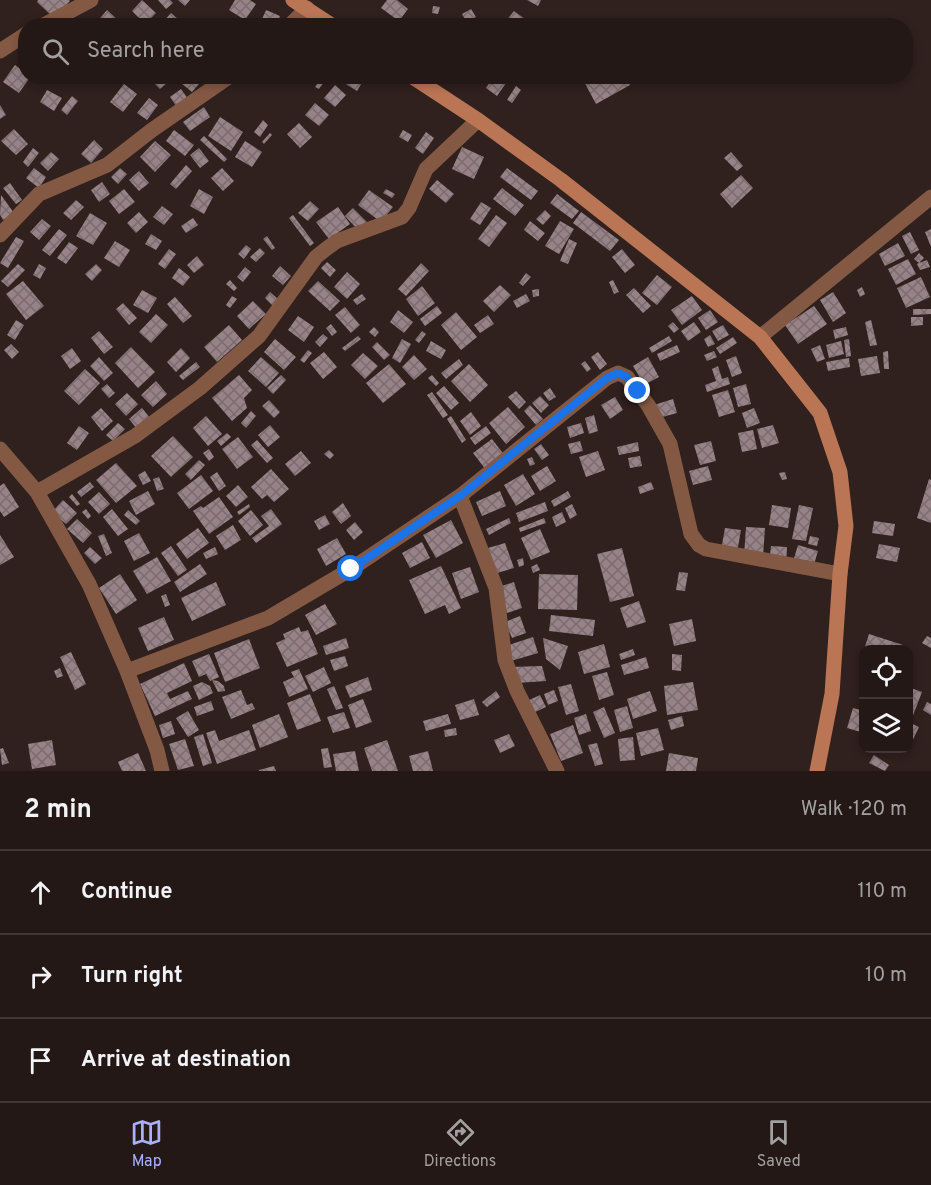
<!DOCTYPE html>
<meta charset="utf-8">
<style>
body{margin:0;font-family:Overpass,sans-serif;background:#302523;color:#f1f3f6}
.controls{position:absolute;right:18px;bottom:18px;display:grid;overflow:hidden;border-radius:12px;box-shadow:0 3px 9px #0003}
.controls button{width:54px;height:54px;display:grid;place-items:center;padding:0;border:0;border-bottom:2px solid #413735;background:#241816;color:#f1f3f6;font:30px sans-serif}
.stop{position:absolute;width:18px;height:18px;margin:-14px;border:4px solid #1a73e8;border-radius:50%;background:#fff}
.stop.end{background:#1a73e8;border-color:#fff;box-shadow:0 2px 6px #0008}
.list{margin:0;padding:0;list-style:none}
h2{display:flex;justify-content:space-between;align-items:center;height:78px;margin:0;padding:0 24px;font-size:26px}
h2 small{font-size:20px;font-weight:400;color:#a3a0a1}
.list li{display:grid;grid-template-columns:39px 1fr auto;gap:18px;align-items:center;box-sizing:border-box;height:84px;padding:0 24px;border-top:2px solid #413735}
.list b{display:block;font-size:22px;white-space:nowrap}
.list em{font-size:20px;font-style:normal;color:#a3a0a1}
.icon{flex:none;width:33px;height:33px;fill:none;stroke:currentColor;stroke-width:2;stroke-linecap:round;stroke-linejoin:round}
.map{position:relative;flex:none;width:931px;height:771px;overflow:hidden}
.search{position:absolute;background:#241816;box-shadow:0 3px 9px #0003;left:18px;right:18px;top:18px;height:66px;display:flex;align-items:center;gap:15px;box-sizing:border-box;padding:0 21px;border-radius:24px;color:#a3a0a1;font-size:22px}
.sheet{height:330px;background:#241816}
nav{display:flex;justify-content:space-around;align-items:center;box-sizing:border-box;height:84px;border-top:2px solid #413735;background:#241816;font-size:16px;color:#a3a0a1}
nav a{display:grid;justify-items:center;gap:3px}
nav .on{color:#a8b0fc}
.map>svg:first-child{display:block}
.building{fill:url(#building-cross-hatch)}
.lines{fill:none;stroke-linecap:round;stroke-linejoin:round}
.minor{stroke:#845944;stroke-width:15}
.secondary{stroke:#ba7554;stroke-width:15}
.route{stroke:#1a73e8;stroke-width:8}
</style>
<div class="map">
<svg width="931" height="771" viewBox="0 0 931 771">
<defs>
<pattern id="building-cross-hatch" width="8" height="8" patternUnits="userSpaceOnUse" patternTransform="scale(1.5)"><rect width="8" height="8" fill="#978387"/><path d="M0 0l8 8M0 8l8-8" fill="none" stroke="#7a6c6e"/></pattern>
</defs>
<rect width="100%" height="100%" fill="#30201e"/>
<path class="building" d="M 38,0 L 69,0 L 70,1 L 54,18 L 37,2 Z
M 142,0 L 156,13 L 145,24 L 132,11 Z
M 158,0 L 170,0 L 173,3 L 166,9 Z
M 178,0 L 190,0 L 185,6 Z
M 235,0 L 250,0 L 256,4 L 245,20 L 229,10 Z
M 387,0 L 397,0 L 408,9 L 399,21 L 381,8 Z
M 527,0 L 541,0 L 538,6 Z
M 433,6 L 440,7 L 438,14 L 432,13 Z
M 471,9 L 476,17 L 467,23 L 462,14 Z
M 107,10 L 120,22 L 117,26 L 99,26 L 96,23 Z
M 266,10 L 280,16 L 276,26 L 259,26 Z
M 514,11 L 525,19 L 520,26 L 512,26 L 506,21 Z
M 171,13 L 186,26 L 165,26 L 162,23 Z
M 15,65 L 26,73 L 26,76 L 31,76 L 19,93 L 3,82 Z
M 162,76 L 165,76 L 169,81 L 160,89 L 154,83 Z
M 176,76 L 202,76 L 204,78 L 192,92 L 175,78 Z
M 323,76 L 327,78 L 319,89 L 315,87 Z
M 348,76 L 366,76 L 357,91 L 344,83 Z
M 494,76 L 511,76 L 497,96 L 486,88 Z
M 581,76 L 626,76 L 630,85 L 596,104 Z
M 124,84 L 137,94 L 123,112 L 110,102 Z
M 335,85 L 346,95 L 335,107 L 324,98 Z
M 516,86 L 521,90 L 512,103 L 507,100 Z
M 181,89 L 188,99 L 177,107 L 170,97 Z
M 47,90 L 62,98 L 54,111 L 40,102 Z
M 72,96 L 78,101 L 67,115 L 61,110 Z
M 149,98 L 158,105 L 147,120 L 137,113 Z
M 315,103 L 329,115 L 319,126 L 305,115 Z
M 0,105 L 6,115 L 0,119 Z
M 204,107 L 210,117 L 190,131 L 183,122 Z
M 220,117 L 243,132 L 231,151 L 208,136 Z
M 263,120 L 268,125 L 260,137 L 254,132 Z
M 299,123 L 312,137 L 300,148 L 287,134 Z
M 14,129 L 28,144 L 16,155 L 1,141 Z
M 174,130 L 194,145 L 185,156 L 166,141 Z
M 403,130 L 412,135 L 408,142 L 399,137 Z
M 426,132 L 434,138 L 423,154 L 415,148 Z
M 270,133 L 272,135 L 264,144 L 262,142 Z
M 204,136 L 227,159 L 224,162 L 200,140 Z
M 94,140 L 103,149 L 91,163 L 81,154 Z
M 155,141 L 171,155 L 155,172 L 140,157 Z
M 245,141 L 262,152 L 252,167 L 235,157 Z
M 462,147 L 484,157 L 474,179 L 452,169 Z
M 33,148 L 39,153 L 28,167 L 23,162 Z
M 199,148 L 209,161 L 200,168 L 190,155 Z
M 51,152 L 59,159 L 48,171 L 40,163 Z
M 731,152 L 743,166 L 737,171 L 724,158 Z
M 186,165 L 192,171 L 176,189 L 170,184 Z
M 34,168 L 46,177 L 39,188 L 26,178 Z
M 120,168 L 127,174 L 118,184 L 111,177 Z
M 222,168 L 234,181 L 223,191 L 211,178 Z
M 507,168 L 538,191 L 531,200 L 500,177 Z
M 139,171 L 149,183 L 139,191 L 129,180 Z
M 741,175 L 753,188 L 732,208 L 720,194 Z
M 437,180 L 454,194 L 446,203 L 429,189 Z
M 102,182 L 110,194 L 99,202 L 91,190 Z
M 10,183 L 22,200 L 16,204 L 3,188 Z
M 502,188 L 524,205 L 515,216 L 493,199 Z
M 124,189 L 135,202 L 119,214 L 109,201 Z
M 199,189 L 213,197 L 204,214 L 190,206 Z
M 386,189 L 395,194 L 392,198 L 383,193 Z
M 369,190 L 393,207 L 381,222 L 358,205 Z
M 557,194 L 579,211 L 572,219 L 550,203 Z
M 1,195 L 14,213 L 3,220 L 0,215 Z
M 76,200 L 84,207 L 71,220 L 63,213 Z
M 310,201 L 319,209 L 308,221 L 298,213 Z
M 481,202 L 491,208 L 480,225 L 470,219 Z
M 162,206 L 173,214 L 164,225 L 153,217 Z
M 338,207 L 350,224 L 329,239 L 316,222 Z
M 353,208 L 367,222 L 359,231 L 345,216 Z
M 545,210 L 551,216 L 543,225 L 536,219 Z
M 139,212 L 148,222 L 136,233 L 127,223 Z
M 581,212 L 619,240 L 610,251 L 573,223 Z
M 90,213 L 107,223 L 93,245 L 76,236 Z
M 293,215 L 314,243 L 310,246 L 289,218 Z
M 496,215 L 507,223 L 489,247 L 478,239 Z
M 193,218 L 198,225 L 186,233 L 181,226 Z
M 42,219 L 51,226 L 39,240 L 30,232 Z
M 530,221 L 545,233 L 538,241 L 524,230 Z
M 560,221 L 574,229 L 559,254 L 545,246 Z
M 59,229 L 67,235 L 50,256 L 42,250 Z
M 931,229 L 931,247 L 925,232 Z
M 910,232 L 919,250 L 911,254 L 902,236 Z
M 151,234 L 162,241 L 156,250 L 145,244 Z
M 267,236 L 275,248 L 272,250 L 263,239 Z
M 16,237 L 24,241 L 8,268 L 0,263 Z
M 569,239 L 577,243 L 568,264 L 560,261 Z
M 115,241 L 130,250 L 119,267 L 104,258 Z
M 69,242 L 78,248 L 66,264 L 57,258 Z
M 898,243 L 905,256 L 885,266 L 879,254 Z
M 246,245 L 251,249 L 244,259 L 238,254 Z
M 260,248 L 265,253 L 256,262 L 250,257 Z
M 169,249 L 176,254 L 165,269 L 158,264 Z
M 622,249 L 635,265 L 625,273 L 612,257 Z
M 919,253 L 924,258 L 919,263 L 927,260 L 930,267 L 920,270 L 917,264 L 919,263 L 914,259 Z
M 197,256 L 204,265 L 194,273 L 187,265 Z
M 908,259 L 916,274 L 896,285 L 888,269 Z
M 327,262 L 336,270 L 330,277 L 321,268 Z
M 421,263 L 429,271 L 406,296 L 398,289 Z
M 18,264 L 25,270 L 8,287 L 1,281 Z
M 39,264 L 46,268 L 40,279 L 33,275 Z
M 96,264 L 102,270 L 92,281 L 85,274 Z
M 280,266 L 291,276 L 283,285 L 272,276 Z
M 245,267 L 251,272 L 243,282 L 237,277 Z
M 179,268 L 190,277 L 183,286 L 172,278 Z
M 347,272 L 360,284 L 347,299 L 334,287 Z
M 526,273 L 531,277 L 523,286 L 519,283 Z
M 657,275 L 672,287 L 657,305 L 642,293 Z
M 921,277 L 930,297 L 906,308 L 897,288 Z
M 230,280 L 237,288 L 234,291 L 226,284 Z
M 613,280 L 619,292 L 614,294 L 609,282 Z
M 23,281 L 44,306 L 26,320 L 6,294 Z
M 318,281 L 340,301 L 330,311 L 308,291 Z
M 500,285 L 511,295 L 494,312 L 483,301 Z
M 422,286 L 435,303 L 418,316 L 406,299 Z
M 862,287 L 865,294 L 860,297 L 857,290 Z
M 634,288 L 651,306 L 643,313 L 626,295 Z
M 539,289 L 539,296 L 533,297 L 532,290 Z
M 142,290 L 157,298 L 148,313 L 133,305 Z
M 270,292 L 279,300 L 273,306 L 265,298 Z
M 833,292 L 846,313 L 833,322 L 820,300 Z
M 362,294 L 366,299 L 357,305 L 353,300 Z
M 526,294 L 530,301 L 517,308 L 513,301 Z
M 232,296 L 237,299 L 230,308 L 226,305 Z
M 692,296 L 702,310 L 682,325 L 671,310 Z
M 175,297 L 192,316 L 183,323 L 167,304 Z
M 253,301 L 266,314 L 249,329 L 237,316 Z
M 123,303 L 137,318 L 129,325 L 116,309 Z
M 437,306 L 442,313 L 425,326 L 420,319 Z
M 814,306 L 827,324 L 798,344 L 785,325 Z
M 345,307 L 360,325 L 351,333 L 335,315 Z
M 913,309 L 931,309 L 931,314 L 913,315 Z
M 398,310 L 413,322 L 404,333 L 390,322 Z
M 710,310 L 718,322 L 706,330 L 698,318 Z
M 456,312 L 477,337 L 461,350 L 441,325 Z
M 156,314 L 168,325 L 151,343 L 139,332 Z
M 488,315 L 494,324 L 480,333 L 474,325 Z
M 298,316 L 314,327 L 304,342 L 288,330 Z
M 911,317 L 923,317 L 923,325 L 911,326 Z
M 16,320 L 24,325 L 15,340 L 7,335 Z
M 871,320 L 877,345 L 870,346 L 865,322 Z
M 673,322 L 679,329 L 674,333 L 668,326 Z
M 694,322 L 701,332 L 688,341 L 681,331 Z
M 331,324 L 337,332 L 332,336 L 326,328 Z
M 229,325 L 242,340 L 217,362 L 204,347 Z
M 723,325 L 729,335 L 718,341 L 712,331 Z
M 374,327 L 379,332 L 375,337 L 369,332 Z
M 846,327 L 848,335 L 835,339 L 833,330 Z
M 99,331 L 113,347 L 104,354 L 91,338 Z
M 422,331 L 426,334 L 419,343 L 415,340 Z
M 323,334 L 328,338 L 320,347 L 315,342 Z
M 710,335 L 715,344 L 708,347 L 704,339 Z
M 358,336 L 361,339 L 345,351 L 342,348 Z
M 669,336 L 672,341 L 652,353 L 649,348 Z
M 733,337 L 737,343 L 720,354 L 716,348 Z
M 275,339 L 296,357 L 284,370 L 264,352 Z
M 402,339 L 411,344 L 400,363 L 392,358 Z
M 849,339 L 851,356 L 846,357 L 844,340 Z
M 431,341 L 446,350 L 441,359 L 426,351 Z
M 841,341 L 844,354 L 829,358 L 826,345 Z
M 377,342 L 390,355 L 384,360 L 372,347 Z
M 11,344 L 19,352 L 12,359 L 4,350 Z
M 677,345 L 680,352 L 660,361 L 657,354 Z
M 820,345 L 825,359 L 817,362 L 811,349 Z
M 131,347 L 155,372 L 138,388 L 115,363 Z
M 72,348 L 81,361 L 70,369 L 61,356 Z
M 181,348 L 190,358 L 176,372 L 167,362 Z
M 308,350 L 312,353 L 304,363 L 300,360 Z
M 714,351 L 717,357 L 707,361 L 704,355 Z
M 888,351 L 889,369 L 884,369 L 883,352 Z
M 324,352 L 337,367 L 323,379 L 310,363 Z
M 598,352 L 607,364 L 600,370 L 591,357 Z
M 363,353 L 378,366 L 365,379 L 351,365 Z
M 414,355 L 427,369 L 414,380 L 402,367 Z
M 736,356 L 742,373 L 732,377 L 726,360 Z
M 877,356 L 880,373 L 861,376 L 858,359 Z
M 99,357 L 113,373 L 104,381 L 90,366 Z
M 261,357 L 279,373 L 266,387 L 248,371 Z
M 648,357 L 659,377 L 644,385 L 633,366 Z
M 849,358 L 850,367 L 828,371 L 826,362 Z
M 459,359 L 463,365 L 446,379 L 441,373 Z
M 585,361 L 591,369 L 587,372 L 581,364 Z
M 196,362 L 200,367 L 183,380 L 179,376 Z
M 389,364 L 406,384 L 383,403 L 366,383 Z
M 469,364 L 488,385 L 470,402 L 451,381 Z
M 718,366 L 722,379 L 728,377 L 730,384 L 707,392 L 705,385 L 716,381 L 712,369 Z
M 85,369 L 100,383 L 79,405 L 64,391 Z
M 239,375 L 252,390 L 244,398 L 247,408 L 232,421 L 212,398 Z
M 281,375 L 286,380 L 273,394 L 267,388 Z
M 432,375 L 439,383 L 436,386 L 428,378 Z
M 156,381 L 167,394 L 153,407 L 141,395 Z
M 107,384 L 115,393 L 109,398 L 101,389 Z
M 746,384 L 751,404 L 738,407 L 733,388 Z
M 444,386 L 459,403 L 451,410 L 436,393 Z
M 550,388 L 556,397 L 549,401 L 543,393 Z
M 728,390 L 735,412 L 719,417 L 712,395 Z
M 516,391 L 526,402 L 519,409 L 508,397 Z
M 432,392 L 448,415 L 443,418 L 427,395 Z
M 127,393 L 138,404 L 126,416 L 115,404 Z
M 540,396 L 549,405 L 541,413 L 532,403 Z
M 615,397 L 623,410 L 610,419 L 601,405 Z
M 673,399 L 677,413 L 659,418 L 654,405 Z
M 269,400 L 280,412 L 274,418 L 262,406 Z
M 530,405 L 543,419 L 536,425 L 524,411 Z
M 508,407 L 525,427 L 506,444 L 489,423 Z
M 101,408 L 113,421 L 102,431 L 91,417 Z
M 142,408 L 150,418 L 137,429 L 129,419 Z
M 754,408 L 760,423 L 747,428 L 742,413 Z
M 251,411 L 256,416 L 246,428 L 241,423 Z
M 471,412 L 481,426 L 470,435 L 460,421 Z
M 594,415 L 598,431 L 589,434 L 585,418 Z
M 206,416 L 222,434 L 208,446 L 193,428 Z
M 451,416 L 466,440 L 462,443 L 447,419 Z
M 118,423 L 125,429 L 113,441 L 106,435 Z
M 581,423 L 584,433 L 570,438 L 567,427 Z
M 270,425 L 280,437 L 268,447 L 258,435 Z
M 773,425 L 779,443 L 762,448 L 757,429 Z
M 79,426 L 89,433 L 77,450 L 67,443 Z
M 486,426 L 491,433 L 475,445 L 470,438 Z
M 753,430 L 757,449 L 742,452 L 738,433 Z
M 227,433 L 231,437 L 221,446 L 217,441 Z
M 173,436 L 193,457 L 171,477 L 151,456 Z
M 238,437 L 253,457 L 237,469 L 222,449 Z
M 492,439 L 505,456 L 486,470 L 473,453 Z
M 257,440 L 273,458 L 267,463 L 251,445 Z
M 580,441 L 583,451 L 571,454 L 568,444 Z
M 711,441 L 716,461 L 700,465 L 694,445 Z
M 638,442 L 639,451 L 619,455 L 617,447 Z
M 541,444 L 549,455 L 542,460 L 534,449 Z
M 209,449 L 214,457 L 209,461 L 203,453 Z
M 329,450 L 334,455 L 330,459 L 324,454 Z
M 301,451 L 311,463 L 295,476 L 285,464 Z
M 598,451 L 605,470 L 586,477 L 579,457 Z
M 640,456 L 642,466 L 630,468 L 628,458 Z
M 532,457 L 535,464 L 530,466 L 527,459 Z
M 199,460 L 205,465 L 191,480 L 185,474 Z
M 116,463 L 137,486 L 116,503 L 96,480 Z
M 547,466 L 556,481 L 540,491 L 531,476 Z
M 708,466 L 712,480 L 693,485 L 689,471 Z
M 271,469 L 289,489 L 274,502 L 267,495 L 262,499 L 251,487 Z
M 145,471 L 151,481 L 143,485 L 138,475 Z
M 217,472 L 226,486 L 219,491 L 210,477 Z
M 785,472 L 787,479 L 782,480 L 779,473 Z
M 523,474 L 535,494 L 516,506 L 504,485 Z
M 201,475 L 213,491 L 189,509 L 177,493 Z
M 159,477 L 164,489 L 157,491 L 153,479 Z
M 929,479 L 931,480 L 931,523 L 917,518 Z
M 90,482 L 94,487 L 81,497 L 77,492 Z
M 651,482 L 654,489 L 640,494 L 638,487 Z
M 4,483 L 19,507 L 4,517 L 0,511 L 0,486 Z
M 238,485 L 248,497 L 236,507 L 226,496 Z
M 148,491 L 155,504 L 136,515 L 129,501 Z
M 500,491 L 506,506 L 482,516 L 476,502 Z
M 568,491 L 571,497 L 554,507 L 551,501 Z
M 99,492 L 110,504 L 99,514 L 88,502 Z
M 72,494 L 80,504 L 77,506 L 69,497 Z
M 219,497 L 233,517 L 209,534 L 193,511 L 201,506 L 203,508 Z
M 63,500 L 77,513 L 66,524 L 52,512 Z
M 545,502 L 548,511 L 519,522 L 516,513 Z
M 343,503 L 351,516 L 341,524 L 332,512 Z
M 249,504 L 250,507 L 239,515 L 237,512 Z
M 572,504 L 577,515 L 570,519 L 565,508 Z
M 772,505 L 791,508 L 788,528 L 769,525 Z
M 799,505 L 813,508 L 806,541 L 792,539 Z
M 86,509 L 91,516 L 88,519 L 82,512 Z
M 112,509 L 128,529 L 118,536 L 103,517 Z
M 271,509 L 282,524 L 256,543 L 252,538 L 269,526 L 261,516 Z
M 128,510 L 140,521 L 136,525 L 124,515 Z
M 251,510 L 263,525 L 250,536 L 238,521 Z
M 562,512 L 566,522 L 556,527 L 552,517 Z
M 325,515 L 330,524 L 319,530 L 314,521 Z
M 509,518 L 511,523 L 489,535 L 486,529 Z
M 544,518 L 546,523 L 520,532 L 519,528 Z
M 77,519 L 92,533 L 83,543 L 67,529 Z
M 451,520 L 463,543 L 436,558 L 423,535 Z
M 874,521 L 895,524 L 893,536 L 872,533 Z
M 355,522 L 363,532 L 354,540 L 346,530 Z
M 233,525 L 241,540 L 225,550 L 216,536 Z
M 746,527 L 765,528 L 763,557 L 744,556 Z
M 198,528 L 209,543 L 187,559 L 176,544 Z
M 725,528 L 741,530 L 737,553 L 721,550 Z
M 540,529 L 550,552 L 531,560 L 521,538 Z
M 139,533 L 150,553 L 134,561 L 124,541 Z
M 104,534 L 112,553 L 106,556 L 98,536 Z
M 0,535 L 14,557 L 0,565 Z
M 810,536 L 819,538 L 817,546 L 808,544 Z
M 337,538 L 346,554 L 326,566 L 317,549 Z
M 422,542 L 430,558 L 410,568 L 402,553 Z
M 505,543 L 514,568 L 497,573 L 488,548 Z
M 879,544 L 900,548 L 897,562 L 876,558 Z
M 798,545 L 818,551 L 812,571 L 792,565 Z
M 171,546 L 187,570 L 178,576 L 161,553 Z
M 771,546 L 787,547 L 786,564 L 769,563 Z
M 90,547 L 102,558 L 95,564 L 84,553 Z
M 215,547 L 218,554 L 206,559 L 203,553 Z
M 622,548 L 634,596 L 610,602 L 597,554 Z
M 157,557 L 171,581 L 147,594 L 133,571 Z
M 523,558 L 524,565 L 519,567 L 517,560 Z
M 200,564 L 207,574 L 180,592 L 174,582 Z
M 537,564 L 540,570 L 533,573 L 531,567 Z
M 441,566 L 461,608 L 449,614 L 445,605 L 425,614 L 409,580 Z
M 470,567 L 479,592 L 461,599 L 452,573 Z
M 679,572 L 688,573 L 685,591 L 676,590 Z
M 120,574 L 137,600 L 116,614 L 99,588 Z
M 539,574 L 578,575 L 577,610 L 538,609 Z
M 216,582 L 226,605 L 192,621 L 181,598 Z
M 514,582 L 522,608 L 507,613 L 499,587 Z
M 166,594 L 170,605 L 165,607 L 161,596 Z
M 639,601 L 646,622 L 627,628 L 620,608 Z
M 325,604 L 337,624 L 316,635 L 305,615 Z
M 551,615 L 595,620 L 593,636 L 549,631 Z
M 520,616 L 526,633 L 512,638 L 505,622 Z
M 164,617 L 174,640 L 148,651 L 138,628 Z
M 692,619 L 696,641 L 674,646 L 669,624 Z
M 299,627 L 301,632 L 308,630 L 318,654 L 287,667 L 276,643 L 285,639 L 283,634 Z
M 869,634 L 903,645 L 901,650 L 864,650 Z
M 927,636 L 931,638 L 931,648 L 922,643 Z
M 533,637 L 538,653 L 511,661 L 506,646 Z
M 346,638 L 349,648 L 326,655 L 323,646 Z
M 543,638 L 568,646 L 560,670 L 546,659 Z
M 249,639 L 260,668 L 225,682 L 214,653 Z
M 604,644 L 610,667 L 584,674 L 578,652 Z
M 633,649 L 635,655 L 621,660 L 619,654 Z
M 71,652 L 86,684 L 75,690 L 60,657 Z
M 209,654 L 219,677 L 210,681 L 206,674 L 199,677 L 192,661 Z
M 672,654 L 682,655 L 681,671 L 672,670 Z
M 345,656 L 348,666 L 334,671 L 330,660 Z
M 646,657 L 649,668 L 624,675 L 621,665 Z
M 184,663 L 192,681 L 167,693 L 170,699 L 188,691 L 192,699 L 155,716 L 140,684 Z
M 542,666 L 546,681 L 517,683 L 510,667 Z
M 324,667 L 331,683 L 313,692 L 305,676 Z
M 60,668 L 63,676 L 57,678 L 54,671 Z
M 299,669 L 308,689 L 289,697 L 283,682 L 294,677 L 291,672 Z
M 607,672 L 614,695 L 599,700 L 592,676 Z
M 368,677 L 372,690 L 350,698 L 345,686 Z
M 212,680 L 218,681 L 224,686 L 225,691 L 218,692 Z
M 202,682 L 210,686 L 213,693 L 199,700 L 193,686 Z
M 693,682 L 698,710 L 667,715 L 664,686 Z
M 571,684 L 579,711 L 566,715 L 558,687 Z
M 334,686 L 343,708 L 336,710 L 327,689 Z
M 908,687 L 922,692 L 912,718 L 908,717 Z
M 241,690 L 247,705 L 252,703 L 255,709 L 231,719 L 222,697 Z
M 554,690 L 558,701 L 548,705 L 544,694 Z
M 863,690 L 864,690 L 864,704 L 859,703 Z
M 496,691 L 500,697 L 487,707 L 482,702 Z
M 650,691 L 657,711 L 633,719 L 627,699 Z
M 310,694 L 321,721 L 297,730 L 287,703 Z
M 540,695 L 546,707 L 533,713 L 527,701 Z
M 363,699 L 372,722 L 356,728 L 348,705 Z
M 474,699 L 479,715 L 460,720 L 455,705 Z
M 211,701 L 214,710 L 197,716 L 194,707 Z
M 927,702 L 931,704 L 931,715 L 923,710 Z
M 627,706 L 633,728 L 620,732 L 614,710 Z
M 604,707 L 615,733 L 604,738 L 593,712 Z
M 853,708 L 864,711 L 864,733 L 847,728 Z
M 188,711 L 199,730 L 188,737 L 176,718 Z
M 344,712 L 350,728 L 333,733 L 327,717 Z
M 279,714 L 288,737 L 260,748 L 252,725 Z
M 448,714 L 451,724 L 426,731 L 423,721 Z
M 586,714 L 591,731 L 579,735 L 574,718 Z
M 682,716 L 684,726 L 671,730 L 668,720 Z
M 171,721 L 175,734 L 163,738 L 159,725 Z
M 908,722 L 919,727 L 908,750 Z
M 573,725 L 583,753 L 561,761 L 550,734 Z
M 456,728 L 457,735 L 445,737 L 444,730 Z
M 658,728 L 664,750 L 641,756 L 636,733 Z
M 215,730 L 219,741 L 249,730 L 256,750 L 217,764 L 206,733 Z
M 203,734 L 212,763 L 203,766 L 194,737 Z
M 509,734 L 515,746 L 500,753 L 494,740 Z
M 633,737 L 635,760 L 620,761 L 618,739 Z
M 185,739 L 194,766 L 178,770 L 169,744 Z
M 52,740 L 56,765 L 32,769 L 28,744 Z
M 387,740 L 398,771 L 372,771 L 364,748 Z
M 597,743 L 603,764 L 595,766 L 588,745 Z
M 3,748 L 9,763 L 2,765 L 0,749 Z
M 328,748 L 332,767 L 324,768 L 321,749 Z
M 355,751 L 359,771 L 336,771 L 333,754 Z
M 428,751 L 433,771 L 413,771 L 409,756 Z
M 138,753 L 146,771 L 122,771 L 118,762 Z
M 669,753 L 698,758 L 696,771 L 666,771 Z
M 874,755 L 889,765 L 885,771 L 869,763 Z
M 274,766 L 276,771 L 259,771 L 259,770 Z"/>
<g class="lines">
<path class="minor" d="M 42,26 L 91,0
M 289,26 L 307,8
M 0,51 L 26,34
M 0,235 L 39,194 L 107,165 L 152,130 L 230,76
M 760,337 L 931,197
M 0,449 L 37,492 L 89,584 L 127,671 L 157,750 L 162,771
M 37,492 L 135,436 L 200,388 L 259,336 L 316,257 L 326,249 L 337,241 L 402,217 L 409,208 L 426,169 L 478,120
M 460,496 L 496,588 L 505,660 L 517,691 L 557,771
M 127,671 L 268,618 L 351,569 L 460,496 L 607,378 L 618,373 L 627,377 L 648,405 L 670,444 L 691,534 L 699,545 L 706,549 L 840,574"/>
<path class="secondary" d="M 293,0 L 333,26
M 411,76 L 478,120 L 561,180 L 760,337 L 820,413 L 840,472 L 846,526 L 840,574 L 832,694 L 817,771"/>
</g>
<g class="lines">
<path class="route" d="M 351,569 L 460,496 L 607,378 L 618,373 L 627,377 L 638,391"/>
</g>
</svg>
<div class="controls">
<button><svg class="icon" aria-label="locate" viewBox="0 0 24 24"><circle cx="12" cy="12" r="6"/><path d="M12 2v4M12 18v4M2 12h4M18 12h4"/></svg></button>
<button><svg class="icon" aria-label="layers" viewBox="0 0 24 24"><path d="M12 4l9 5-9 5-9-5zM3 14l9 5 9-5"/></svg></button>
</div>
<div class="stop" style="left:351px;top:569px"></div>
<div class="stop end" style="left:638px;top:391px"></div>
<div class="search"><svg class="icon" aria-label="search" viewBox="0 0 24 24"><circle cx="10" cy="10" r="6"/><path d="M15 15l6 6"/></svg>Search here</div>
</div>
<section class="sheet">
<h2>2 min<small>Walk · 120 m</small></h2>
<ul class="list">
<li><svg class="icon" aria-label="ahead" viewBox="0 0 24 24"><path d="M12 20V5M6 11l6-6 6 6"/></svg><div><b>Continue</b></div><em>110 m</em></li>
<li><svg class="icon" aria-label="right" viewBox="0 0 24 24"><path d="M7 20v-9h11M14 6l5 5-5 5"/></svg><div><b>Turn right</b></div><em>10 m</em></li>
<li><svg class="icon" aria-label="arrive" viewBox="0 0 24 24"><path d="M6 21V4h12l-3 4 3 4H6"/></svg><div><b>Arrive at destination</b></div></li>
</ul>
</section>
<nav>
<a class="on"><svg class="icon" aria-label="map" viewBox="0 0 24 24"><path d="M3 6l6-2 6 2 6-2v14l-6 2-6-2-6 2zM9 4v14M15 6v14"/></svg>Map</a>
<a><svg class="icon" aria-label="directions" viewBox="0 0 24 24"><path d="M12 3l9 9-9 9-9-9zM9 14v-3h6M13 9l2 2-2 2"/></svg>Directions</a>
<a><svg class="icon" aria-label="saved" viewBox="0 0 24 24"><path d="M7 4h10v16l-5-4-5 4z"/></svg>Saved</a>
</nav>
